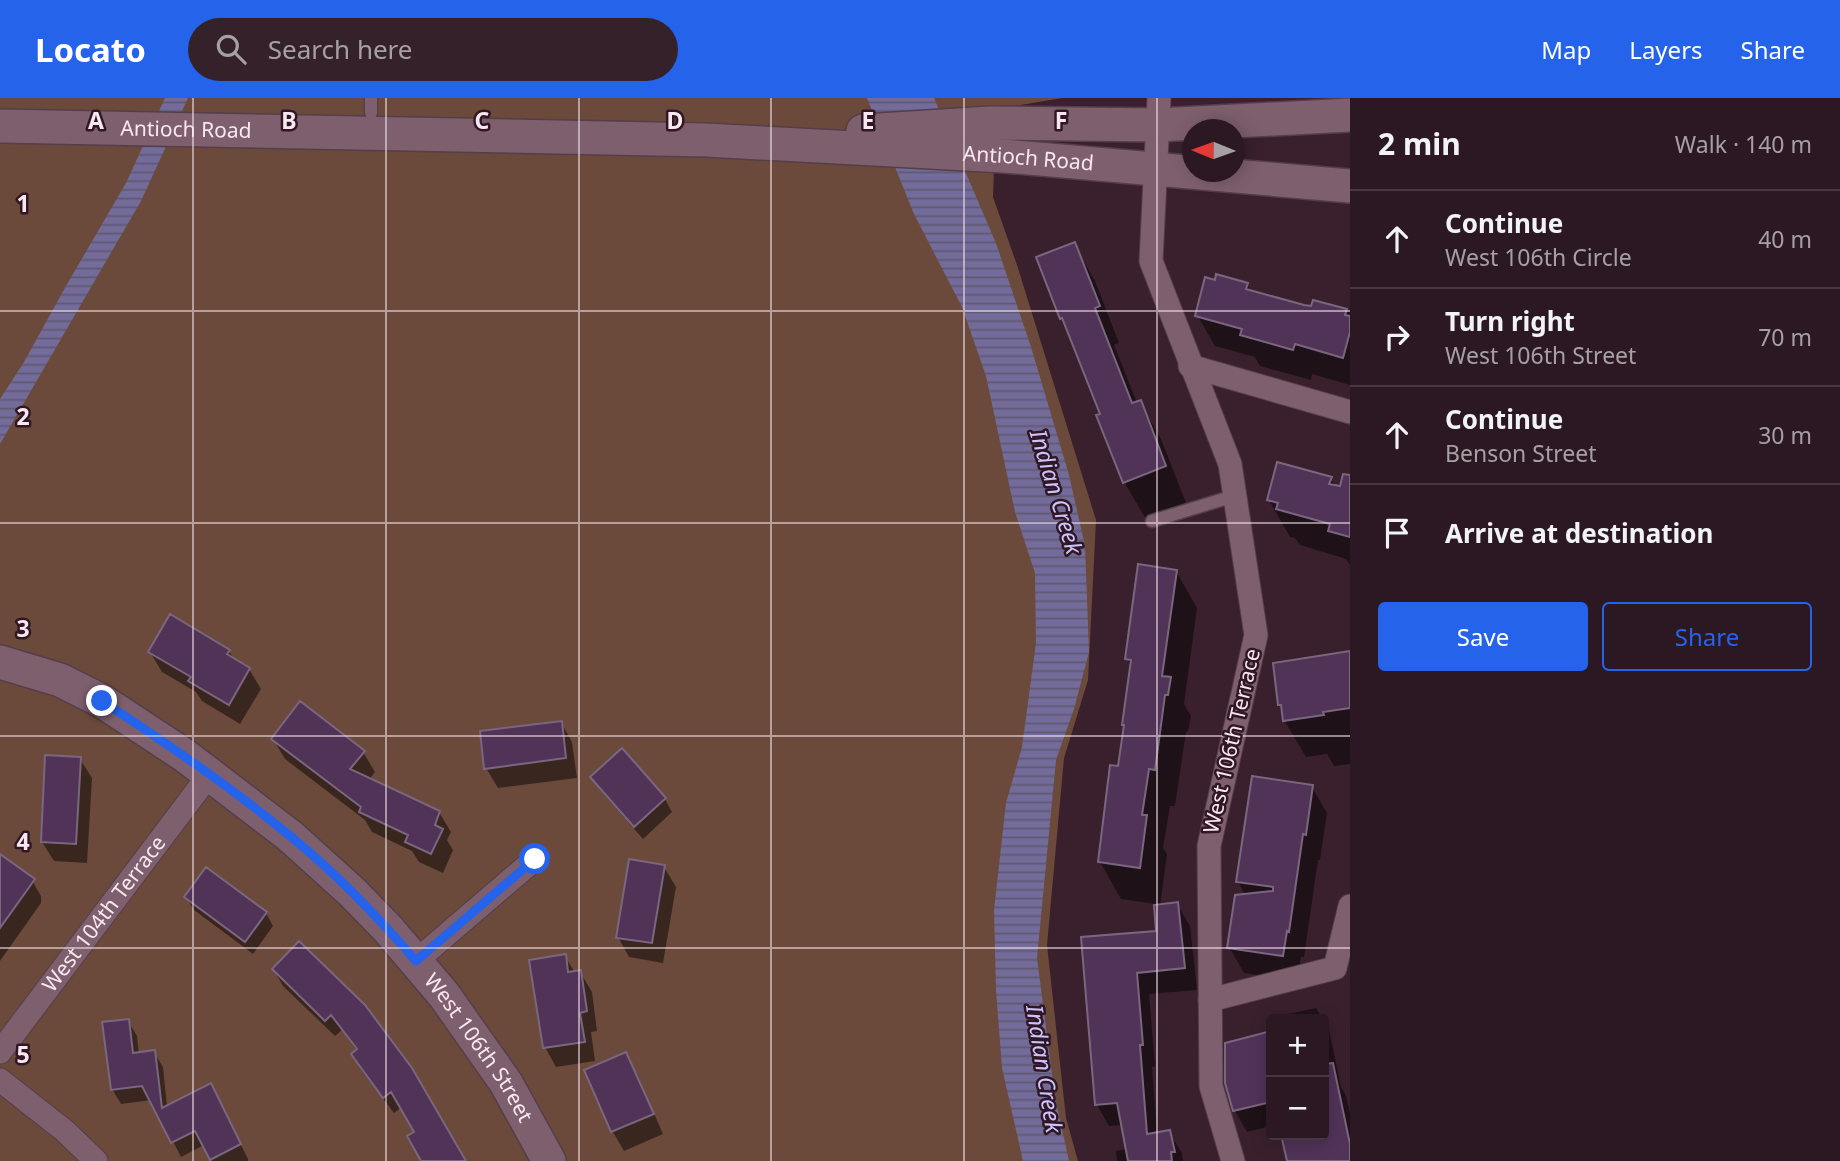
<!DOCTYPE html>
<meta charset="utf-8">
<style>
body{margin:0;font-family:"Noto Sans",sans-serif;background:#34212a;color:#f1f3f6}
.controls{position:absolute;right:21px;bottom:21px;display:grid;overflow:hidden;border-radius:7px;box-shadow:0 4px 18px #0003}
.controls button{width:63px;height:63px;display:grid;place-items:center;padding:0;border:0;border-bottom:2px solid #483740;background:#2c1822;color:#f1f3f6;font:35px sans-serif}
.compass{position:absolute;left:1182px;top:21px;width:63px;height:63px;border-radius:50%;background:#2c1822;box-shadow:0 4px 18px #0003;rotate:271deg}
.stop{position:absolute;width:21px;height:21px;margin:-16px;border:5px solid #2563eb;border-radius:50%;background:#fff}
.stop.end{background:#2563eb;border-color:#fff;box-shadow:0 2px 7px #0008}
.list{margin:0;padding:0;list-style:none}
h2{display:flex;justify-content:space-between;align-items:center;height:91px;margin:0;padding:0 28px;font-size:30px}
h2 small{font-size:23px;font-weight:400;color:#a6a0a5}
.list li{display:grid;grid-template-columns:46px 1fr auto;gap:21px;align-items:center;box-sizing:border-box;height:98px;padding:0 28px;border-top:2px solid #483740}
.list b{display:block;font-size:26px;white-space:nowrap}
.list p{margin:0;font-size:23px;white-space:nowrap;color:#a6a0a5}
.list em{font-size:23px;font-style:normal;color:#a6a0a5}
.actions{display:flex;gap:14px;padding:21px 28px}
.actions a{flex:1;padding:16px 0;border:2px solid #2563eb;border-radius:7px;text-align:center;font-size:24px;color:#2563eb}
.actions .main{background:#2563eb;color:#fff}
.icon{flex:none;width:38px;height:38px;fill:none;stroke:currentColor;stroke-width:2;stroke-linecap:round;stroke-linejoin:round}
.map{position:relative;flex:none;width:1350px;height:1063px;overflow:hidden}
header{display:flex;align-items:center;gap:42px;box-sizing:border-box;height:98px;padding:0 35px;background:#2563eb;color:#fff}
header strong{font-size:33px}
nav{display:flex;gap:38px;margin-inline-start:auto;font-size:24px}
.search{width:490px;height:63px;background:#34212a;display:flex;align-items:center;gap:18px;box-sizing:border-box;padding:0 24px;border-radius:38px;color:#a6a0a5;font-size:26px}
main{display:flex}
aside{flex:1;background:#2c1822}
.map>svg:first-child{display:block}
.grass{fill:#6c4a3b}
.water{fill:url(#water-rules)}
.shadow{fill:#0007}
.building{fill:#513358;stroke:#7a667f;stroke-width:2}
.lines{fill:none;stroke-linecap:round;stroke-linejoin:round}
.lane-casing{stroke:#543e4a;stroke-width:15}
.street-casing{stroke:#543e4a;stroke-width:25}
.secondary-casing{stroke:#543e4a;stroke-width:36}
.lane{stroke:#7e5f6e;stroke-width:12}
.street{stroke:#7e5f6e;stroke-width:23}
.secondary{stroke:#7e5f6e;stroke-width:33}
.route{stroke:#2563eb;stroke-width:9}
.grid{fill:none;stroke:#f9e7ef;stroke-width:2;stroke-opacity:0.55}
.labels{text-anchor:middle;stroke-width:5;stroke-linejoin:round;paint-order:stroke}
.street-label{font-size:21px;fill:#f9e7ef;stroke:#2f1724}
.water-label{font-size:23px;font-style:italic;fill:#cdc4ff;stroke:#2f1724}
.grid-label{font-size:23px;text-anchor:middle;font-weight:bold;fill:#f9e7ef;stroke:#2f1724;stroke-width:5;stroke-linejoin:round;paint-order:stroke}
</style>
<header>
<strong>Locato</strong>
<div class="search"><svg class="icon" aria-label="search" viewBox="0 0 24 24"><circle cx="10" cy="10" r="6"/><path d="M15 15l6 6"/></svg>Search here</div>
<nav><a>Map</a><a>Layers</a><a>Share</a></nav>
</header>
<main>
<div class="map">
<svg width="1350" height="1063" viewBox="0 0 1350 1063">
<defs>
<pattern id="water-rules" width="6" height="5" patternUnits="userSpaceOnUse" patternTransform="scale(1.75)"><rect width="6" height="5" fill="#736c9a"/><path d="M0 2.5h6" fill="none" stroke="#5f5871"/></pattern>
</defs>
<rect width="100%" height="100%" fill="#3a202d"/>
<path class="grass" d="M 0,0 L 1062,0 L 996,11 L 993,99 L 1017,167 L 1096,422 L 1088,582 L 1064,660 L 1047,847 L 1066,1020 L 1078,1063 L 0,1063 Z"/>
<path class="water" d="M 165,0 L 188,0 L 141,103 L 0,346 L 0,301 L 24,264 L 66,188 L 126,85 Z
M 867,0 L 934,0 L 997,148 L 1031,249 L 1069,377 L 1085,448 L 1089,554 L 1074,611 L 1056,662 L 1037,860 L 1055,999 L 1069,1063 L 1023,1063 L 1002,970 L 996,892 L 994,812 L 1006,705 L 1022,649 L 1036,545 L 1035,475 L 1015,414 L 986,278 L 962,209 L 914,116 Z"/>
<path class="shadow" d="M 1074,146 L 1095,183 L 1119,245 L 1114,247 L 1137,305 L 1140,304 L 1161,341 L 1186,405 L 1146,421 L 1124,384 L 1102,317 L 1070,236 L 1061,220 Z
M 1247,186 L 1252,195 L 1313,210 L 1314,204 L 1350,213 L 1350,287 L 1312,276 L 1311,282 L 1260,268 L 1255,259 L 1215,248 L 1197,217 Z
M 1330,380 L 1336,389 L 1350,393 L 1350,467 L 1346,461 L 1300,447 L 1295,440 L 1290,439 L 1269,402 Z
M 1176,473 L 1197,510 L 1184,606 L 1191,618 L 1188,633 L 1186,634 L 1175,708 L 1170,708 L 1163,750 L 1167,756 L 1160,808 L 1177,806 L 1190,828 L 1197,892 L 1149,896 L 1155,968 L 1152,969 L 1157,1036 L 1169,1034 L 1182,1055 L 1183,1063 L 1117,1063 L 1116,1053 L 1127,1051 L 1123,1027 L 1109,1028 L 1097,1007 L 1083,841 L 1158,835 L 1155,806 L 1121,801 L 1100,764 L 1120,670 L 1132,569 L 1127,561 Z
M 229,553 L 235,563 L 249,571 L 261,591 L 240,626 L 202,603 L 196,594 L 162,574 L 150,554 Z
M 1350,555 L 1350,666 L 1334,668 L 1327,656 L 1306,659 L 1284,622 L 1283,612 L 1280,606 Z
M 561,624 L 572,644 L 577,680 L 498,690 L 486,670 Z
M 273,641 L 363,654 L 375,674 L 369,682 L 439,714 L 451,734 L 447,742 L 453,752 L 443,775 L 419,764 L 412,753 L 372,734 L 365,722 L 285,661 Z
M 80,661 L 92,680 L 87,765 L 54,763 L 42,744 Z
M 592,679 L 665,701 L 672,714 L 643,741 L 600,692 Z
M 1312,689 L 1327,715 L 1320,762 L 1318,762 L 1304,859 L 1301,859 L 1297,883 L 1244,875 L 1229,849 L 1246,798 L 1238,784 Z
M 664,769 L 676,789 L 663,865 L 629,859 L 618,839 Z
M 0,774 L 30,779 L 41,798 L 41,805 L 0,863 Z
M 186,799 L 266,815 L 273,828 L 253,856 L 194,812 Z
M 299,846 L 464,1063 L 423,1063 L 417,1035 L 402,1009 L 394,1015 L 362,973 L 353,957 L 357,953 L 342,932 L 335,938 L 283,888 L 274,872 Z
M 565,858 L 575,875 L 580,874 L 592,894 L 597,933 L 591,934 L 595,963 L 556,969 L 545,949 Z
M 1316,910 L 1323,921 L 1271,921 L 1271,924 L 1270,920 Z
M 128,923 L 137,938 L 139,956 L 154,954 L 163,969 L 167,1009 L 219,1003 L 248,1061 L 248,1063 L 212,1063 L 204,1047 L 181,1059 L 152,1002 L 121,1006 L 112,991 Z
M 1324,923 L 1329,932 L 1341,989 L 1346,998 L 1350,1015 L 1350,1063 L 1289,1063 L 1283,1037 L 1324,1037 Z
M 1271,935 L 1271,1028 L 1247,1034 L 1235,1013 L 1226,946 Z
M 625,956 L 637,976 L 663,1036 L 624,1053 L 613,1034 L 586,973 Z"/>
<path class="building" d="M 1075,144 L 1100,208 L 1095,210 L 1132,305 L 1141,302 L 1166,368 L 1123,385 L 1096,317 L 1100,316 L 1062,220 L 1060,221 L 1036,159 Z
M 1216,176 L 1248,185 L 1246,191 L 1304,207 L 1311,208 L 1313,202 L 1347,211 L 1345,217 L 1350,218 L 1350,234 L 1343,260 L 1295,246 L 1293,252 L 1240,237 L 1242,231 L 1195,218 L 1205,179 L 1215,182 Z
M 1277,364 L 1332,379 L 1329,386 L 1340,388 L 1343,376 L 1350,377 L 1350,439 L 1328,433 L 1330,426 L 1276,411 L 1278,405 L 1267,402 Z
M 1138,466 L 1177,472 L 1162,578 L 1171,579 L 1168,597 L 1165,597 L 1155,672 L 1149,671 L 1142,717 L 1147,717 L 1140,770 L 1098,764 L 1110,667 L 1118,668 L 1124,627 L 1122,627 L 1131,562 L 1125,561 Z
M 170,516 L 230,552 L 227,556 L 250,570 L 229,607 L 188,583 L 191,579 L 148,554 Z
M 1350,553 L 1350,610 L 1323,614 L 1324,617 L 1283,623 L 1281,607 L 1278,607 L 1273,565 Z
M 300,603 L 365,653 L 350,671 L 440,713 L 435,727 L 443,731 L 431,756 L 405,744 L 408,737 L 359,714 L 361,709 L 271,641 Z
M 562,623 L 566,660 L 484,671 L 480,633 Z
M 622,650 L 666,700 L 634,729 L 590,679 Z
M 45,657 L 81,659 L 76,746 L 41,744 Z
M 1252,678 L 1313,687 L 1306,737 L 1303,736 L 1289,834 L 1287,833 L 1283,858 L 1227,850 L 1235,797 L 1273,793 L 1273,789 L 1236,784 Z
M 0,756 L 35,781 L 0,830 Z
M 629,761 L 665,767 L 652,845 L 616,840 Z
M 206,769 L 267,814 L 245,844 L 184,799 Z
M 1178,804 L 1185,870 L 1137,875 L 1143,947 L 1140,947 L 1147,1036 L 1170,1032 L 1175,1054 L 1171,1054 L 1172,1063 L 1128,1063 L 1117,1005 L 1095,1007 L 1081,839 L 1156,833 L 1154,807 Z
M 299,843 L 365,907 L 412,970 L 466,1063 L 421,1063 L 407,1038 L 414,1034 L 391,994 L 383,1000 L 351,956 L 357,951 L 331,917 L 325,923 L 272,871 Z
M 566,856 L 568,874 L 581,872 L 587,913 L 580,915 L 585,944 L 543,950 L 529,862 Z
M 129,921 L 133,955 L 155,952 L 162,1010 L 211,985 L 241,1046 L 210,1062 L 195,1033 L 171,1045 L 142,988 L 111,992 L 102,924 Z
M 1271,933 L 1271,1004 L 1233,1013 L 1225,985 L 1225,945 Z
M 626,954 L 654,1016 L 611,1034 L 584,972 Z
M 1333,965 L 1350,1046 L 1350,1063 L 1287,1063 L 1281,1037 L 1324,1037 L 1324,966 Z"/>
<g class="lines">
<defs>
<path id="lane" d="M 371,15 L 371,0
M 1152,423 L 1234,398"/>
<g id="street">
<path d="M 1159,0 L 1151,163 L 1230,366 L 1256,537 L 1209,748 L 1211,988 L 1233,1063"/>
<path d="M 1190,268 L 1350,314"/>
<path d="M 416,863 L 535,761"/>
<path d="M 1210,902 L 1335,870 L 1350,808"/>
<path id="s1" d="M 0,954 L 209,677"/>
<path d="M 0,982 L 65,1033 L 96,1063"/>
</g>
<g id="secondary">
<path id="s2" d="M 0,28 L 706,42 L 1004,58 L 1350,88"/>
<path d="M 863,33 L 990,25 L 1158,27 L 1350,17"/>
<path id="s3" d="M 0,564 L 60,582 L 102,603 L 184,657 L 290,738 L 352,794 L 388,831 L 444,897 L 506,985 L 549,1063"/>
</g>
</defs>
<use href="#lane" class="lane-casing"/>
<use href="#street" class="street-casing"/>
<use href="#secondary" class="secondary-casing"/>
<use href="#lane" class="lane"/>
<use href="#street" class="street"/>
<use href="#secondary" class="secondary"/>
</g>
<g class="lines">
<path class="route" d="M 102,603 C 166,645 231,689 290,738 C 336,775 377,818 416,863 L 535,761"/>
</g>
<path class="grid" d="M 193,0 L 193,1063M 386,0 L 386,1063M 579,0 L 579,1063M 771,0 L 771,1063M 964,0 L 964,1063M 1157,0 L 1157,1063M 0,213 L 1350,213M 0,425 L 1350,425M 0,638 L 1350,638M 0,850 L 1350,850"/>
<g class="labels">
<g class="street-label">
<text dy="7" stroke="none"><textPath href="#s2" startOffset="186">Antioch Road</textPath></text>
<text dy="7" stroke="none"><textPath href="#s2" startOffset="1029">Antioch Road</textPath></text>
<text transform="translate(1232 643) rotate(-77)" y="7">West 106th Terrace</text>
<text dy="7" stroke="none"><textPath href="#s1" startOffset="173">West 104th Terrace</textPath></text>
<text dy="7" stroke="none"><textPath href="#s3" startOffset="626">West 106th Street</textPath></text>
</g>
<g class="water-label">
<text transform="translate(1056 394) rotate(73)" y="8">Indian Creek</text>
<text transform="translate(1044 971) rotate(81)" y="8">Indian Creek</text>
</g>
</g>
<g class="grid-label">
<text x="96" y="31">A</text>
<text x="289" y="31">B</text>
<text x="482" y="31">C</text>
<text x="675" y="31">D</text>
<text x="868" y="31">E</text>
<text x="1061" y="31">F</text>
<text x="23" y="114">1</text>
<text x="23" y="327">2</text>
<text x="23" y="539">3</text>
<text x="23" y="752">4</text>
<text x="23" y="965">5</text>
</g>
</svg>
<div class="controls">
<button>+</button>
<button>−</button>
</div>
<svg class="compass" viewBox="-18 -18 36 36"><path d="M0-13l5 13h-10z" fill="#e53935"/><path d="M0 13l5-13h-10z" fill="#a6a0a5"/></svg>
<div class="stop" style="left:535px;top:761px"></div>
<div class="stop end" style="left:102px;top:603px"></div>
</div>
<aside>
<h2>2 min<small>Walk · 140 m</small></h2>
<ul class="list">
<li><svg class="icon" aria-label="ahead" viewBox="0 0 24 24"><path d="M12 20V5M6 11l6-6 6 6"/></svg><div><b>Continue</b><p>West 106th Circle</p></div><em>40 m</em></li>
<li><svg class="icon" aria-label="right" viewBox="0 0 24 24"><path d="M7 20v-9h11M14 6l5 5-5 5"/></svg><div><b>Turn right</b><p>West 106th Street</p></div><em>70 m</em></li>
<li><svg class="icon" aria-label="ahead" viewBox="0 0 24 24"><path d="M12 20V5M6 11l6-6 6 6"/></svg><div><b>Continue</b><p>Benson Street</p></div><em>30 m</em></li>
<li><svg class="icon" aria-label="arrive" viewBox="0 0 24 24"><path d="M6 21V4h12l-3 4 3 4H6"/></svg><div><b>Arrive at destination</b></div></li>
</ul>
<div class="actions"><a class="main">Save</a><a>Share</a></div>
</aside>
</main>
